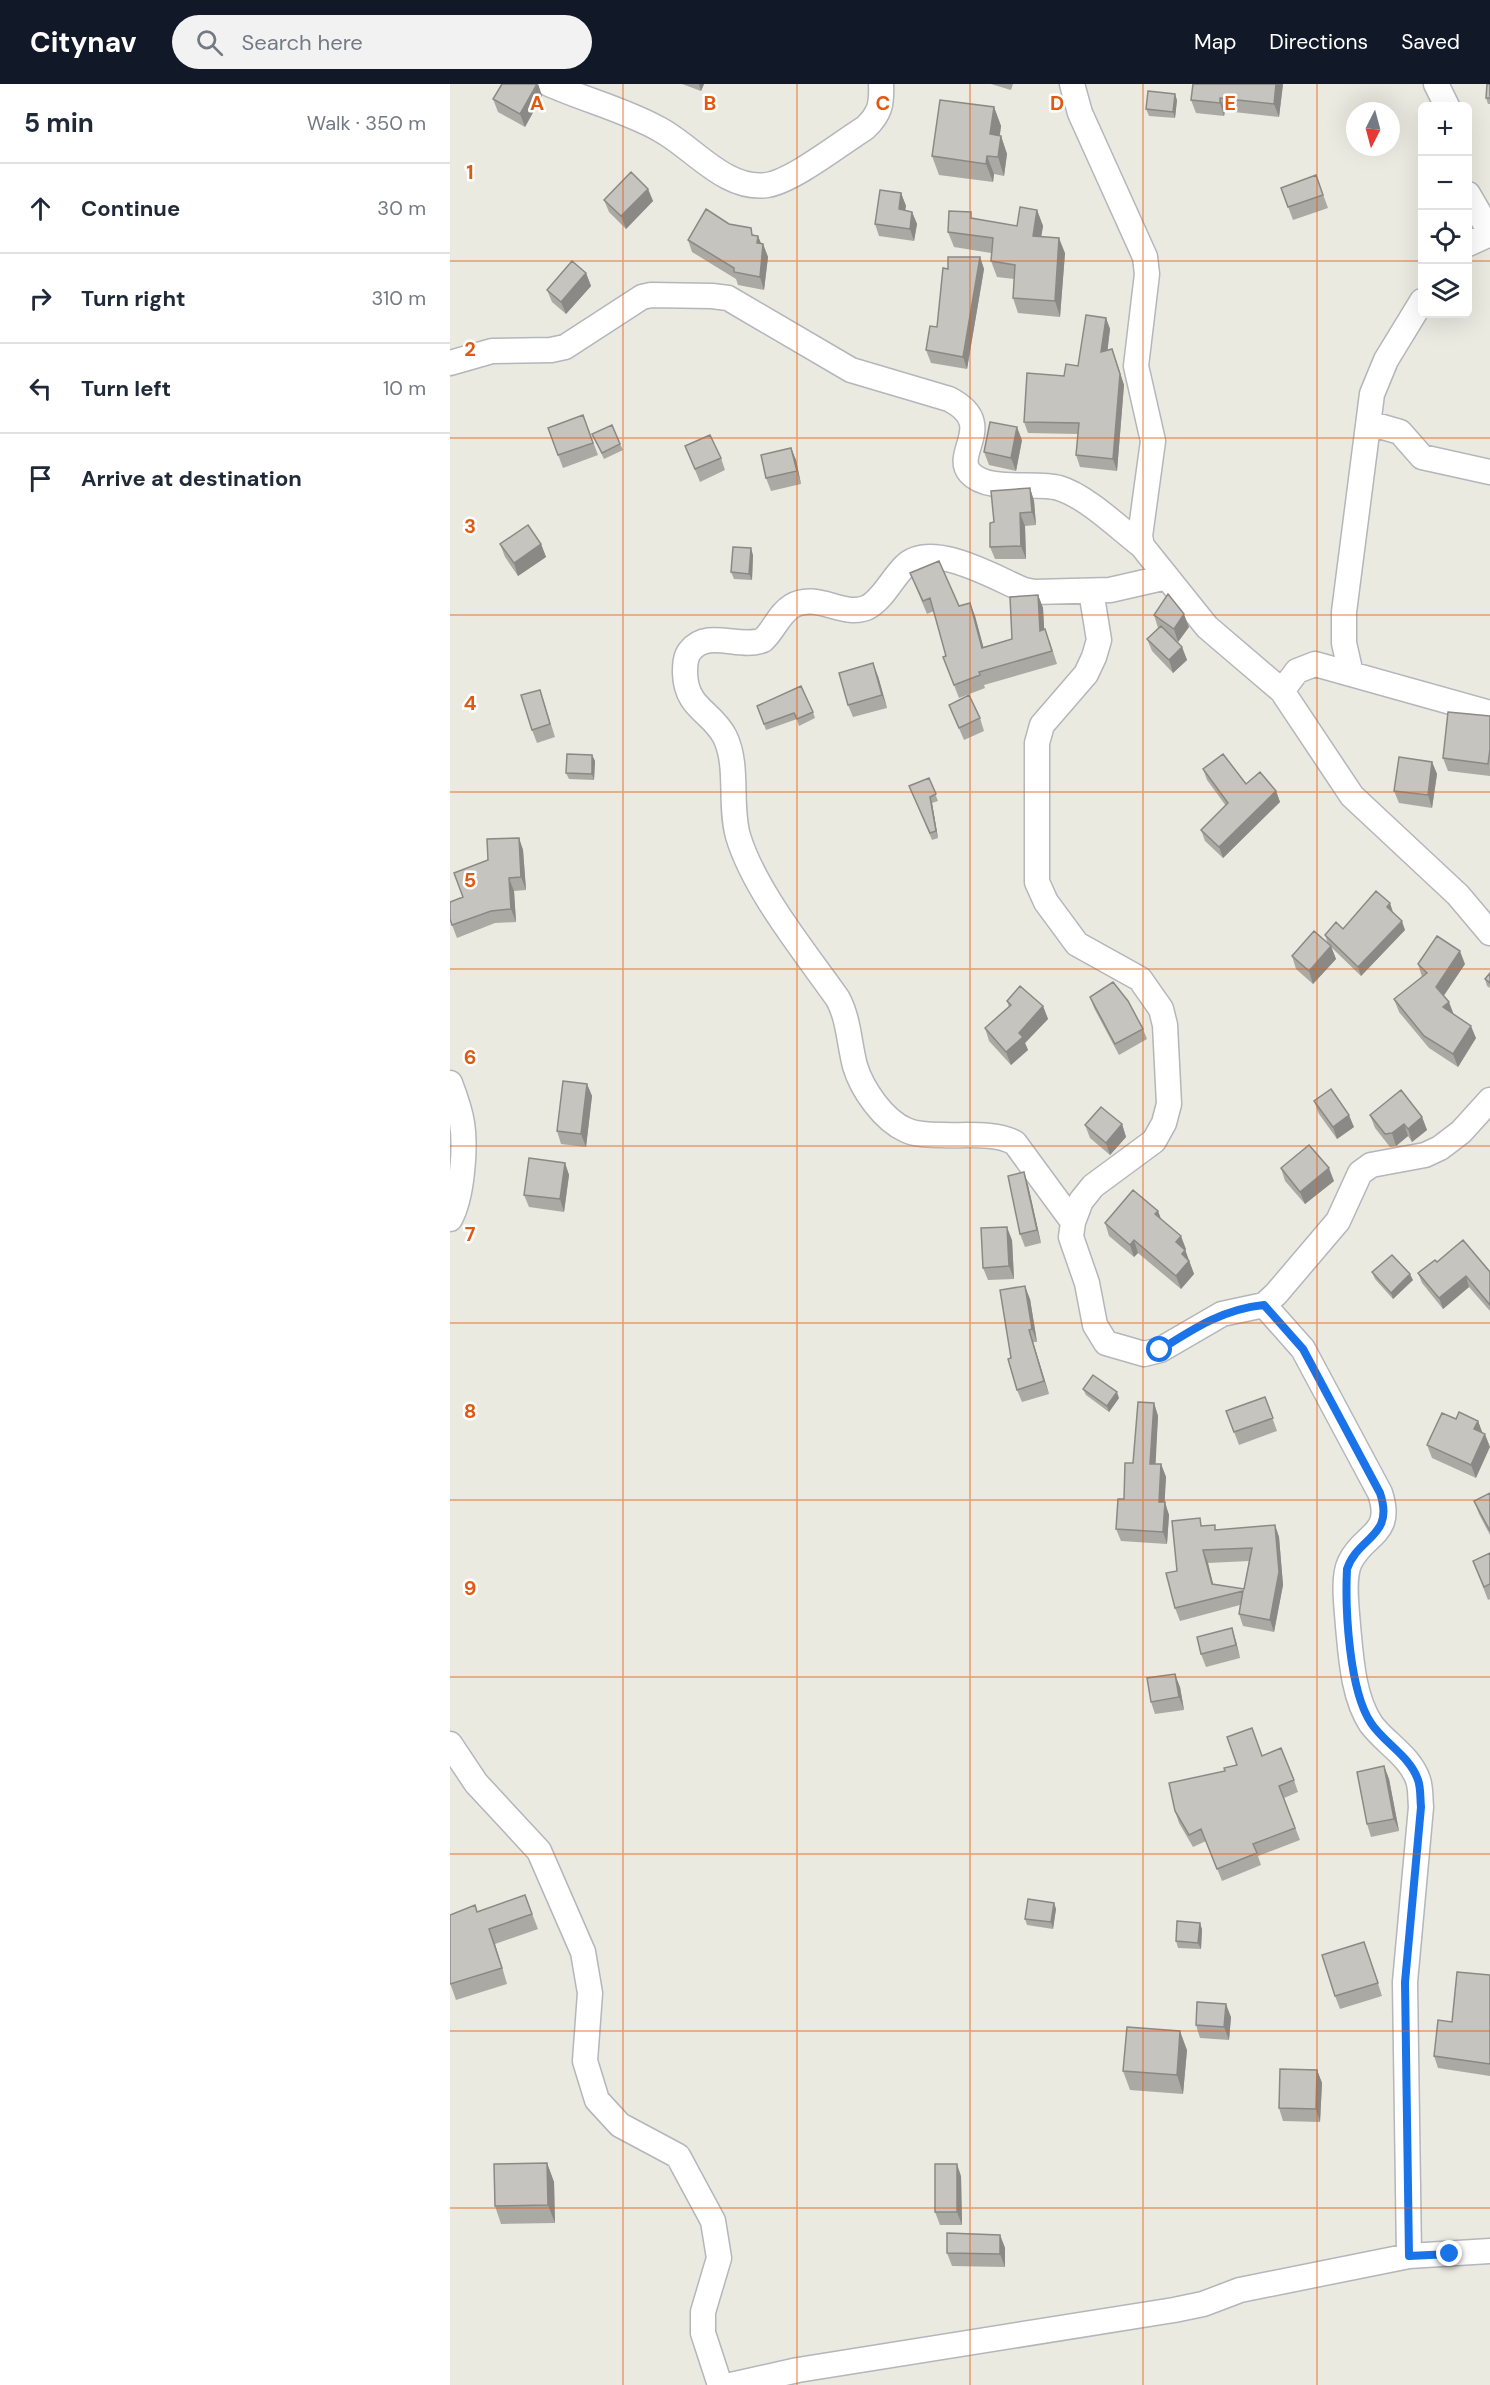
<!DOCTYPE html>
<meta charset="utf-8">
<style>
body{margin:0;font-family:"DM Sans",sans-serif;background:#f2f2f3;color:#1f2937}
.controls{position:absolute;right:18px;top:18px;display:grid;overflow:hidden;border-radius:9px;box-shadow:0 6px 24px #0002}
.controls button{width:54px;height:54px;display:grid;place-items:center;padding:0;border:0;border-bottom:2px solid #e0e1e3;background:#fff;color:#1f2937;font:30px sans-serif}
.compass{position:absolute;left:896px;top:18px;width:54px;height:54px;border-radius:50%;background:#fff;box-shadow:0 6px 24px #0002;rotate:186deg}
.stop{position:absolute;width:18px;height:18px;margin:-14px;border:4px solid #1a73e8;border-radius:50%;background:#fff}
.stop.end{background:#1a73e8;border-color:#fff;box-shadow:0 2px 6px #0008}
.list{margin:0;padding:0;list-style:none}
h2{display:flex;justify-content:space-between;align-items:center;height:78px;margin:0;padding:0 24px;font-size:26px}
h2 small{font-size:20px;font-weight:400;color:#747a83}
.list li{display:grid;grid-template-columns:39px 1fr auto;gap:18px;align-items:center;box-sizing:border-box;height:90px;padding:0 24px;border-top:2px solid #e0e1e3}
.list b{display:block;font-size:22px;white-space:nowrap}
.list em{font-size:20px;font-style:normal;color:#747a83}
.icon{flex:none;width:33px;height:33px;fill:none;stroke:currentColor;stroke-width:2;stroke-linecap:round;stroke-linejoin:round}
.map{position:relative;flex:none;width:1040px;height:2301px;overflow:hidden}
header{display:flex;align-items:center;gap:36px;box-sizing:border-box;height:84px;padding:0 30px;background:#111827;color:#fff}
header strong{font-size:28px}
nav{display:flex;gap:33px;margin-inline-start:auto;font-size:21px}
.search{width:420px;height:54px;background:#f2f2f3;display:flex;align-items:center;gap:15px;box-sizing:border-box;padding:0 21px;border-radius:33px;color:#747a83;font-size:22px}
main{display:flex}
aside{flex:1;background:#fff}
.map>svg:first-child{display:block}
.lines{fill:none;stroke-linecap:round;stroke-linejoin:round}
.street-casing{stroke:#b3b6ba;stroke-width:27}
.street{stroke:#fff;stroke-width:24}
.wall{fill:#aaa9a3;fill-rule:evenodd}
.shaded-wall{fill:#8b8985}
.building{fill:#c6c4be;stroke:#8b8985;stroke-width:1.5;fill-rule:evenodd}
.route{stroke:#1a73e8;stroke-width:8}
.grid{fill:none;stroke:#e15910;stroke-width:1.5;stroke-opacity:0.55}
.grid-label{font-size:20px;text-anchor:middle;font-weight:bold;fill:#e15910;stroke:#fff;stroke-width:5;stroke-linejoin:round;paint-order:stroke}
</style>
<header>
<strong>Citynav</strong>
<div class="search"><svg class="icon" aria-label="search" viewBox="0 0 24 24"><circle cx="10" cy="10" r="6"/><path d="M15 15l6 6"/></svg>Search here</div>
<nav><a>Map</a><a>Directions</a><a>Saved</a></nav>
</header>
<main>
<aside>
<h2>5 min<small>Walk · 350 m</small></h2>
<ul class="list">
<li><svg class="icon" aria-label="ahead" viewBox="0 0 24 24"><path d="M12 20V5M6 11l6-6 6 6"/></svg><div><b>Continue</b></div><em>30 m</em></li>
<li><svg class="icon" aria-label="right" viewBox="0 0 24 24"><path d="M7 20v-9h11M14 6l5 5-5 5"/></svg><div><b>Turn right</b></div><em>310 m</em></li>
<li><svg class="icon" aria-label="left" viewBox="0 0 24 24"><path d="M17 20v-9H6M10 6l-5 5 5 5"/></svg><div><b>Turn left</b></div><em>10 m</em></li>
<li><svg class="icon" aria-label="arrive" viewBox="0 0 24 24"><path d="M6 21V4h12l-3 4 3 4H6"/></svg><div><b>Arrive at destination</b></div></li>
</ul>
</aside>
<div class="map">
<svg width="1040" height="2301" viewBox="0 0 1040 2301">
<rect width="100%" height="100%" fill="#ebeae1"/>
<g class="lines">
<defs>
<path id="street" d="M 99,0 C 135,16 175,26 209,45 C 242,62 275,107 317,101 C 343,97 391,59 415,44 C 430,30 432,20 431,0
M 622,0 L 630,29 L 695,173 L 697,190 L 686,282 L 703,357 L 690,452 L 692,462 L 757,543 L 832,607 L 902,712 L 1008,811 L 1040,849
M 986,0 L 997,22
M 1018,110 L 1040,148
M 1018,160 L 1040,150
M 0,279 L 42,267 L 101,266 L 115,263 L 192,213 L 201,211 L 262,212 L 278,214 L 401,286 L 499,315 C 548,340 502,369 520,389 C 538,409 586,397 609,404 C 636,412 670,445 692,462
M 919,339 L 950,348 L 972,373 L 1040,388
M 641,507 L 649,556 L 644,573 L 636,590 L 592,641 L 587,659 L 587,798 L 596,818 L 627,860 L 690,895 L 711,925 L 715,941 L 719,1020 L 714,1039 L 704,1057 L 643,1102 L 631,1117 L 623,1138 L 621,1153 L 637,1199 L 645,1241 L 656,1259 L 694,1270 L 710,1266 L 772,1230 L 814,1221 L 826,1210 L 888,1137 L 910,1089 L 921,1081 L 975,1071 L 990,1064 L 1011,1048 L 1040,1016
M 901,590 L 894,559 L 894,528 L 922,310 L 936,276 L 972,217
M 832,607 L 847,587 L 865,580 L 1040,629
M 0,999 C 5,1012 10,1026 12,1039 C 16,1063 12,1114 0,1135
M 623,1138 L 565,1059 C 546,1048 514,1052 492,1051 C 480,1051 467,1051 456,1046 C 433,1036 412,1005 405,982 C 399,959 399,936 388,915 C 355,868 304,806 288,752 C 279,721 289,682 275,653 C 262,627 236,625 235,589 C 235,582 235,573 240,567 C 258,544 290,566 313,556 C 324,546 329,530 342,522 C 367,507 394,535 418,523 C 433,515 443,493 455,482 C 482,456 545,494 574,506 L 584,508 L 660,506 L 717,493
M 814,1221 L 853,1265 L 930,1409 C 944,1451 914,1449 900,1478 C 892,1494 897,1525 898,1542 C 901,1573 903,1613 921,1640 C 935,1659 960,1672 968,1696 C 971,1704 970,1714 971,1723 L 955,1898 L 959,2172
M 0,1660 L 26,1699 L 89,1767 L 133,1868 L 140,1909 L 135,1977 L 147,2016 L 170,2041 L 228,2072 L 263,2137 L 269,2174 L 253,2228 L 253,2249 L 270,2301
M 281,2301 L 348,2286 L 724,2226 L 753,2220 L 790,2206 L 959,2172 L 1040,2167"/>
</defs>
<use href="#street" class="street-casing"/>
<use href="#street" class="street"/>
</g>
<path class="wall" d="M 88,0 L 92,12 L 75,43 L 48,28 L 43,15 Z
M 232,0 L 254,0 L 251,7 Z
M 541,0 L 563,0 L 561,6 Z
M 833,0 L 829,33 L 775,27 L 774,32 L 746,29 L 741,16 Z
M 1040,0 L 1040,20 L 1038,20 L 1036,14 Z
M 727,16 L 725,34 L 699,32 L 696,25 Z
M 544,23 L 551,42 L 550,51 L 551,52 L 557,70 L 554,92 L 544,90 L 543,98 L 489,91 L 482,72 Z
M 866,91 L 878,124 L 843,136 L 831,104 Z
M 198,105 L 203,117 L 176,145 L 159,128 L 154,116 Z
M 451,109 L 456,122 L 455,126 L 462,128 L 467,140 L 464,157 L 429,152 L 425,140 Z
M 587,126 L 593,142 L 591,152 L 615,169 L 610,233 L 568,229 L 563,214 L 564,195 L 547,193 L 541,177 L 541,169 L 504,163 L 498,148 L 523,135 L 567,142 Z
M 279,140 L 304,151 L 308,152 L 311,160 L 313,160 L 318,173 L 314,206 L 288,201 L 286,195 L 242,168 L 238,156 Z
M 530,173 L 534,185 L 517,285 L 481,279 L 476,266 L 487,243 L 498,185 Z
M 136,189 L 141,202 L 116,230 L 102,218 L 97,206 Z
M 656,234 L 660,245 L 657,266 L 666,276 L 674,301 L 667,387 L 630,383 L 626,371 L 628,350 L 578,349 L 574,338 L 614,292 L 628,282 Z
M 133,331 L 148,371 L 113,384 L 98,344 Z
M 142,350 L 170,360 L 173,366 L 154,375 Z
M 572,356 L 566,387 L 539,381 L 534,368 Z
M 235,362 L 271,374 L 275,386 L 250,398 Z
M 341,364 L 346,376 L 351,400 L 321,407 L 316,394 Z
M 580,404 L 584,417 L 586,441 L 575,442 L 576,475 L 545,475 L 540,463 L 544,438 Z
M 50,460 L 91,460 L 96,473 L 68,492 L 55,473 Z
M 303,471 L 302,496 L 284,495 L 281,488 Z
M 460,489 L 509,522 L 520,519 L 525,532 L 533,563 L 562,555 L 588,511 L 593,524 L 594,545 L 600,558 L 607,580 L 534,601 L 535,604 L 509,614 L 493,573 L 496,572 L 484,527 L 477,530 Z
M 704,531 L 739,543 L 728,558 L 724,555 L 732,563 L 737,576 L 723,589 L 702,567 L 697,555 L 708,544 Z
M 428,592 L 437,624 L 403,633 L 398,621 Z
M 94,618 L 105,653 L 87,659 L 82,646 Z
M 499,621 L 530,634 L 534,647 L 514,656 Z
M 307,622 L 363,628 L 365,634 L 349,642 L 347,635 L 316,646 Z
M 1040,632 L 1040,692 L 998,687 L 993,674 Z
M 142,671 L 145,677 L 144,696 L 119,695 L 116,689 Z
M 982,678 L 987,690 L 982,724 L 949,719 L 944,707 Z
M 753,685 L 796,700 L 826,707 L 830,718 L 773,774 L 755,757 L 751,746 L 776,722 L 757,696 Z
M 479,694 L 488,717 L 482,719 L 488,754 L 482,756 L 459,702 Z
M 69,754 L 73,766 L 76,806 L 64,807 L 66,838 L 45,839 L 7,854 L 0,836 L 13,813 L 38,776 Z
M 943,828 L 955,846 L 911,892 L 881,863 L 886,875 L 863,900 L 846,885 L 842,872 L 878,860 L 875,851 Z
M 968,880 L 1015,880 L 993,912 L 1003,930 L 1026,954 L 1008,983 L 979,964 L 949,928 L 944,915 L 972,893 Z
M 1040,889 L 1040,904 L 1037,902 L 1035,895 Z
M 640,913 L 693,945 L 697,955 L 669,971 L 644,924 Z
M 557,917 L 593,922 L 598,935 L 575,959 L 578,966 L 561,981 L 539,957 L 535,944 L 559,923 Z
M 137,1000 L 142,1012 L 136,1063 L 111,1060 L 107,1047 Z
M 864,1017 L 904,1043 L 887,1055 L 869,1030 Z
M 920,1031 L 972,1033 L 977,1046 L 962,1058 L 958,1052 L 946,1062 L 940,1063 L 925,1044 Z
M 672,1040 L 676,1053 L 660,1071 L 640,1054 L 635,1041 Z
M 115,1079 L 119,1091 L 114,1128 L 79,1123 L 74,1111 Z
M 831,1084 L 884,1097 L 855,1120 L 835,1097 Z
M 578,1101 L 591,1159 L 575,1163 L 570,1150 Z
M 708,1127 L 711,1136 L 736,1165 L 735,1165 L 744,1190 L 731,1205 L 688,1169 L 684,1173 L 659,1152 L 655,1139 Z
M 562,1156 L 564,1195 L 538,1196 L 533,1184 Z
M 987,1178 L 1040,1188 L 1040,1227 L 1019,1203 L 993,1225 L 972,1199 L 968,1189 Z
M 922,1188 L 963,1196 L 943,1215 L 925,1195 Z
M 580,1215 L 587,1258 L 583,1258 L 599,1310 L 572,1318 L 567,1306 L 561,1274 Z
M 633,1305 L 669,1314 L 659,1328 L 636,1311 Z
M 815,1313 L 827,1347 L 789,1361 L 776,1327 Z
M 704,1319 L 708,1332 L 705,1380 L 711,1380 L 716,1393 L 714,1418 L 719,1431 L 717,1460 L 671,1457 L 666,1445 L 683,1379 Z
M 1006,1335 L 1028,1337 L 1032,1349 L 1026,1394 L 982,1374 L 977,1361 Z
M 1040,1409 L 1040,1451 L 1029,1430 L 1024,1417 Z
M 825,1441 L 829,1453 L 833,1501 L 824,1548 L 793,1542 L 789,1530 L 790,1521 L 730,1537 L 725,1524 L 727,1487 L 753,1442 L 767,1446 ZM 799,1477 L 794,1505 L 763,1500 L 758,1479 Z
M 1040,1469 L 1040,1515 L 1038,1516 L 1023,1477 Z
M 786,1557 L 790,1574 L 756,1583 L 751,1570 Z
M 730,1603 L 734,1626 L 705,1630 L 701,1618 Z
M 812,1672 L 844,1696 L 848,1708 L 834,1714 L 850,1756 L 808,1772 L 811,1781 L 772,1797 L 756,1757 L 743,1763 L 729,1739 L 725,1727 L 775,1687 Z
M 934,1682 L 939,1695 L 949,1747 L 921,1753 L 917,1740 Z
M 75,1811 L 88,1845 L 45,1860 L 57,1900 L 6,1916 L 0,1899 L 27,1828 Z
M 604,1819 L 606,1825 L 603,1845 L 577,1841 L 575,1835 Z
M 752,1845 L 751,1865 L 728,1864 L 726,1857 Z
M 919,1871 L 932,1912 L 890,1925 L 885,1912 Z
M 1040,1891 L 1040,1992 L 988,1984 L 984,1972 L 1002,1938 Z
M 781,1933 L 779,1956 L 750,1954 L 746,1941 Z
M 737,1966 L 733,2010 L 680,2006 L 673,1987 Z
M 867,1986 L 872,1999 L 870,2038 L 833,2037 L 829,2024 Z
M 97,2079 L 104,2098 L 105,2139 L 51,2140 L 45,2122 Z
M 511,2092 L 512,2141 L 490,2141 L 485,2128 Z
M 550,2151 L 555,2164 L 555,2183 L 502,2182 L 497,2169 Z"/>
<path class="shaded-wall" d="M 88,0 L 92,12 L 75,43 L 70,30 Z
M 249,0 L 254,0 L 251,7 Z
M 826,0 L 833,0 L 829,33 L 824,20 Z
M 725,10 L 727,16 L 725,34 L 723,28 Z
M 770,14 L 775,27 L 774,32 L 770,19 Z
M 544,23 L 551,42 L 547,69 L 540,50 Z
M 551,52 L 557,70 L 554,92 L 548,73 Z
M 537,72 L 544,90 L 543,98 L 536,80 Z
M 198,105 L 203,117 L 176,145 L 171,132 Z
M 451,109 L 456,122 L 453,138 L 449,125 Z
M 587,126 L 593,142 L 589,167 L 583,152 Z
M 462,128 L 467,140 L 464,157 L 460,145 Z
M 308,152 L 313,164 L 313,160 L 318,173 L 314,206 L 310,193 L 307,159 Z
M 609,154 L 615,169 L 610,233 L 605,217 Z
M 530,173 L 534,185 L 517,285 L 513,273 Z
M 136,189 L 141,202 L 116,230 L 111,218 Z
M 656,234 L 660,245 L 656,280 L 651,268 Z
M 662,265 L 674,301 L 667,387 L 663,375 Z
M 567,343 L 572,356 L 566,387 L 561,374 Z
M 341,364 L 346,376 L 351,400 L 347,387 Z
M 580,404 L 584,417 L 586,441 L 582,428 Z
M 570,429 L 575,442 L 576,475 L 571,462 Z
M 91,460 L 96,473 L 68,492 L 64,479 Z
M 301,464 L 303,471 L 302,496 L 299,490 Z
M 588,511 L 593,524 L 595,559 L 590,547 Z
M 520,519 L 525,532 L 537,576 L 532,564 Z
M 734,530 L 739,543 L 728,558 L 724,545 Z
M 732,563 L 737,576 L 723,589 L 719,576 Z
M 423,579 L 428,592 L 437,624 L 432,611 Z
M 142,671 L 145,677 L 144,696 L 142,690 Z
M 982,678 L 987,690 L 982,724 L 978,711 Z
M 826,707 L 830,718 L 773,774 L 769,763 Z
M 480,713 L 482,719 L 488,754 L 486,747 Z
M 69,754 L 73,766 L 76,806 L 71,793 Z
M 59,794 L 64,807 L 66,838 L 61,825 Z
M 940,819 L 943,828 L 937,823 Z
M 952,837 L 955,846 L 911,892 L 908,883 Z
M 881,862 L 886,875 L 863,900 L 859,887 Z
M 1010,867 L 1015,880 L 991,916 L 986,903 Z
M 999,918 L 1004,931 L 993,923 Z
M 593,922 L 598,935 L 575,959 L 578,966 L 561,981 L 556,968 L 569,949 Z
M 1021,942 L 1026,954 L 1008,983 L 1003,970 Z
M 137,1000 L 142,1012 L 136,1063 L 131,1050 Z
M 899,1031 L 904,1043 L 887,1055 L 883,1043 Z
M 972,1033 L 977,1046 L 962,1058 L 958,1045 Z
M 672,1040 L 676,1053 L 660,1071 L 656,1059 Z
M 954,1040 L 958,1052 L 946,1062 L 942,1049 Z
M 115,1079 L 119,1091 L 114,1128 L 110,1115 Z
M 879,1084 L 884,1097 L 855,1120 L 850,1108 Z
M 574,1088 L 578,1101 L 591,1159 L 587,1146 Z
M 708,1127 L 713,1140 L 705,1130 Z
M 557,1143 L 562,1156 L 564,1195 L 559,1182 Z
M 731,1152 L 736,1165 L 731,1170 L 726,1158 Z
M 684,1156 L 688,1169 L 684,1173 L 680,1161 Z
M 735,1166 L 744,1190 L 731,1205 L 726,1192 L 732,1170 Z
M 960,1190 L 963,1196 L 943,1215 L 941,1209 Z
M 1016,1192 L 1019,1203 L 993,1225 L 989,1214 Z
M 575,1202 L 580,1215 L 587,1258 L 582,1245 Z
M 579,1246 L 583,1258 L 599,1310 L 594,1297 Z
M 667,1308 L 669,1314 L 659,1328 L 657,1322 Z
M 704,1319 L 708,1332 L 705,1392 L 700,1380 Z
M 1028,1337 L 1033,1350 L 1024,1345 Z
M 1035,1350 L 1040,1363 L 1026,1394 L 1021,1381 Z
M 711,1380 L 716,1393 L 714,1430 L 709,1418 Z
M 715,1418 L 719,1431 L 717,1460 L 713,1448 Z
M 825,1441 L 829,1453 L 833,1501 L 824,1548 L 820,1536 Z
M 753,1466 L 758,1479 L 766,1512 L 762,1500 Z
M 782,1544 L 786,1557 L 790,1574 L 786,1561 Z
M 725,1590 L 730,1603 L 734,1626 L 729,1613 Z
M 934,1682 L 939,1695 L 949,1747 L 944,1735 Z
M 604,1819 L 606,1825 L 603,1845 L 601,1838 Z
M 750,1839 L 752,1845 L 751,1865 L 748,1859 Z
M 39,1845 L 45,1860 L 57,1900 L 52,1884 Z
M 776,1920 L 781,1933 L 779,1956 L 774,1943 Z
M 730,1947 L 737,1966 L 733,2010 L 727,1991 Z
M 867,1986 L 872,1999 L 870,2038 L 866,2025 Z
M 97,2079 L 104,2098 L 105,2139 L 98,2121 Z
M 507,2080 L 511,2092 L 512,2141 L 507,2128 Z
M 550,2151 L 555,2164 L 555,2183 L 550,2170 Z"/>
<path class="building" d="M 52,0 L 87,0 L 70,30 L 43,15 Z
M 743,0 L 826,0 L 824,20 L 770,14 L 770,19 L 741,16 Z
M 1037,0 L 1040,0 L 1040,14 L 1036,14 Z
M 698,7 L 725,10 L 723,28 L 696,25 Z
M 490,16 L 544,23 L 540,50 L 551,52 L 548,73 L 537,72 L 536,80 L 482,72 Z
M 181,88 L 198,105 L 171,132 L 154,116 Z
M 866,91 L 873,111 L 838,123 L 831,104 Z
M 430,106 L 451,109 L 449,125 L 462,128 L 460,145 L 425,140 Z
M 570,123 L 587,126 L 583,152 L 609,154 L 605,217 L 563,214 L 565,181 L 541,177 L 543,154 L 498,148 L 499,127 L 521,128 L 521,134 L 567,142 Z
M 256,125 L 279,140 L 301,144 L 302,151 L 308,152 L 307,159 L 313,160 L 310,193 L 284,188 L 284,184 L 238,156 Z
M 498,173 L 530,173 L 513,273 L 476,266 L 480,242 L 487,243 L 493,184 L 498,185 Z
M 122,177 L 136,189 L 111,218 L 97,206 Z
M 636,231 L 656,234 L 651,268 L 662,265 L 670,290 L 663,375 L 626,371 L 629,339 L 574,338 L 577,289 L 614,292 L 616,280 L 628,282 Z
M 133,331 L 143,359 L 108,371 L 98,344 Z
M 540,338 L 567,343 L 561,374 L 534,368 Z
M 162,341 L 170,360 L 152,369 L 142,350 Z
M 260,351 L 271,374 L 245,385 L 235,362 Z
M 341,364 L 347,387 L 316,394 L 311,371 Z
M 580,404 L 582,428 L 570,429 L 571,462 L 540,463 L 540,439 L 544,438 L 541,407 Z
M 78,441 L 91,460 L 64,479 L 50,460 Z
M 283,463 L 301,464 L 299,490 L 281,488 Z
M 489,477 L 509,522 L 520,519 L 532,564 L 562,555 L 560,513 L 588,511 L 590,547 L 595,545 L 602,567 L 529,588 L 530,591 L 504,601 L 493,573 L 496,572 L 480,514 L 473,517 L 460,489 Z
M 718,510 L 734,530 L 724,545 L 704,531 Z
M 711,542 L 732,563 L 719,576 L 697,555 Z
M 423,579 L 432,611 L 398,621 L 389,589 Z
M 351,602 L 363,628 L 347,635 L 344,629 L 314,640 L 307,622 Z
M 90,606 L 100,640 L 82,646 L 71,611 Z
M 519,611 L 530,634 L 509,644 L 499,621 Z
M 998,628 L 1040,632 L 1040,665 L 1038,680 L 993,674 Z
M 117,670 L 142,671 L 142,690 L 116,689 Z
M 773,670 L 796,700 L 810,688 L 826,707 L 769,763 L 751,746 L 778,719 L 753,685 Z
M 949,673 L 982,678 L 978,711 L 944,707 Z
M 479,694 L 486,710 L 480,713 L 486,747 L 480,749 L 459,702 Z
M 69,754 L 71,793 L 59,794 L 61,825 L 41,827 L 2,841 L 0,835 L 0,818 L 13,813 L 4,789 L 38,776 L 37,755 Z
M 926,807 L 940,819 L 937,823 L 952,837 L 908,883 L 875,851 L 886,838 L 893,845 Z
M 864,847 L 881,862 L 859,887 L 842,872 Z
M 987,852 L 1010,867 L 986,903 L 999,918 L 993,923 L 1021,942 L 1003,970 L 974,952 L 944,915 L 977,889 L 968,880 Z
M 1040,889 L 1040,899 L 1035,895 Z
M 663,898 L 678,917 L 693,945 L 665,960 L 640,913 Z
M 570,902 L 593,922 L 569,949 L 573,953 L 556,968 L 535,944 L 561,921 L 557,917 Z
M 113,997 L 137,1000 L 131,1050 L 107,1047 Z
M 881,1005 L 899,1031 L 883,1043 L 864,1017 Z
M 951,1006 L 972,1033 L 958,1045 L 954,1040 L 942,1049 L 935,1050 L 920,1031 Z
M 651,1023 L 672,1040 L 656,1059 L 635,1041 Z
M 859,1061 L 879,1084 L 850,1108 L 831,1084 Z
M 79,1074 L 115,1079 L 110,1115 L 74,1111 Z
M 574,1088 L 587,1146 L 570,1150 L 558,1092 Z
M 683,1106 L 708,1127 L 705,1130 L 731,1152 L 726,1158 L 735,1166 L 732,1170 L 739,1177 L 726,1192 L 684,1156 L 680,1161 L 655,1139 Z
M 557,1143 L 559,1182 L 533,1184 L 531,1144 Z
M 1013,1156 L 1040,1188 L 1040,1221 L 1016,1192 L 989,1214 L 968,1189 L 985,1176 L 987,1178 Z
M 942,1171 L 960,1190 L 941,1209 L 922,1188 Z
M 575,1202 L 582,1245 L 579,1246 L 594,1297 L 567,1306 L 558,1275 L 561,1274 L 550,1206 Z
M 643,1291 L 667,1308 L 657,1322 L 633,1305 Z
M 815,1313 L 823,1334 L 784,1348 L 776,1327 Z
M 688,1318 L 704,1319 L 700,1380 L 711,1380 L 709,1418 L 715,1418 L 713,1448 L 666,1445 L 668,1415 L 674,1415 L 675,1379 L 683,1379 Z
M 1009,1328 L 1028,1337 L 1024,1345 L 1035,1350 L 1021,1381 L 977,1361 L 992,1329 L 1006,1335 Z
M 1040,1409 L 1040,1447 L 1024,1417 Z
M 750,1434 L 751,1442 L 765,1441 L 765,1446 L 825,1441 L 829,1488 L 820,1536 L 789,1530 L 793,1507 L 725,1524 L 716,1489 L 727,1487 L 722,1437 ZM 802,1464 L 794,1505 L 762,1500 L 753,1466 Z
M 1040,1469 L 1040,1500 L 1034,1503 L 1023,1477 Z
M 782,1544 L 786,1561 L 751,1570 L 747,1553 Z
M 725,1590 L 729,1613 L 701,1618 L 697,1594 Z
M 802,1644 L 812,1672 L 831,1664 L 844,1696 L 829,1702 L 845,1744 L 803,1760 L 807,1769 L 767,1785 L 751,1745 L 739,1751 L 725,1727 L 719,1699 L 775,1687 L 774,1684 L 787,1681 L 777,1653 Z
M 934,1682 L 944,1735 L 917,1740 L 907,1688 Z
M 75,1811 L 82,1830 L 39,1845 L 52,1884 L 0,1900 L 0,1831 L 25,1821 L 27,1828 Z
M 578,1815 L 604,1819 L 601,1838 L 575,1835 Z
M 727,1837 L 750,1839 L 748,1859 L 726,1857 Z
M 914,1858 L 928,1899 L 885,1912 L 872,1871 Z
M 1007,1888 L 1040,1891 L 1040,1980 L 984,1972 L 988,1936 L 1002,1938 Z
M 747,1918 L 776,1920 L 774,1943 L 746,1941 Z
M 677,1943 L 730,1947 L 727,1991 L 673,1987 Z
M 830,1985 L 867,1986 L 866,2025 L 829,2024 Z
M 97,2079 L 98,2121 L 45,2122 L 44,2080 Z
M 485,2080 L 507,2080 L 507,2128 L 485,2128 Z
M 497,2149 L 550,2151 L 550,2170 L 497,2169 Z"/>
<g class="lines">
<path class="route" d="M 710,1266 C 743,1245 773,1225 814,1221 L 853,1265 L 930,1409 C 945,1453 908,1452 897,1485 C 895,1525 899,1606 921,1639 C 934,1659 960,1672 968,1696 C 971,1704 970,1714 971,1723 L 955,1898 L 959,2172 L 1000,2170"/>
</g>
<path class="grid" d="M 173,0 L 173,2301M 347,0 L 347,2301M 520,0 L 520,2301M 693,0 L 693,2301M 867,0 L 867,2301M 0,177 L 972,177M 1018,177 L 1040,177M 0,354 L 1040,354M 0,531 L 1040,531M 0,708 L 1040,708M 0,885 L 1040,885M 0,1062 L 1040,1062M 0,1239 L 1040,1239M 0,1416 L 1040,1416M 0,1593 L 1040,1593M 0,1770 L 1040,1770M 0,1947 L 1040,1947M 0,2124 L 1040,2124"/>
<g class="grid-label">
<text x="87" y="26">A</text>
<text x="260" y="26">B</text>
<text x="433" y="26">C</text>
<text x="607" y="26">D</text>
<text x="780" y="26">E</text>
<text x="20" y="95">1</text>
<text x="20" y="272">2</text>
<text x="20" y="449">3</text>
<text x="20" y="626">4</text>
<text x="20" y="803">5</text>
<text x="20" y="980">6</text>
<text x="20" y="1157">7</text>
<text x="20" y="1334">8</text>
<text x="20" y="1511">9</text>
</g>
</svg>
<div class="controls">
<button>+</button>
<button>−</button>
<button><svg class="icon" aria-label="locate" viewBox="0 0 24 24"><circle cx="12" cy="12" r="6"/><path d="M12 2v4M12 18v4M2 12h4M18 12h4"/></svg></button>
<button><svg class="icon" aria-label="layers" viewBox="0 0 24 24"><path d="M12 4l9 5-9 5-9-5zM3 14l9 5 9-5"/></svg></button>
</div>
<svg class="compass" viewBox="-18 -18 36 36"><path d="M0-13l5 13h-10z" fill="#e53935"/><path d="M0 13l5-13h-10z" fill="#747a83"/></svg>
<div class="stop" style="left:710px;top:1266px"></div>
<div class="stop end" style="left:1000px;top:2170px"></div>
</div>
</main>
